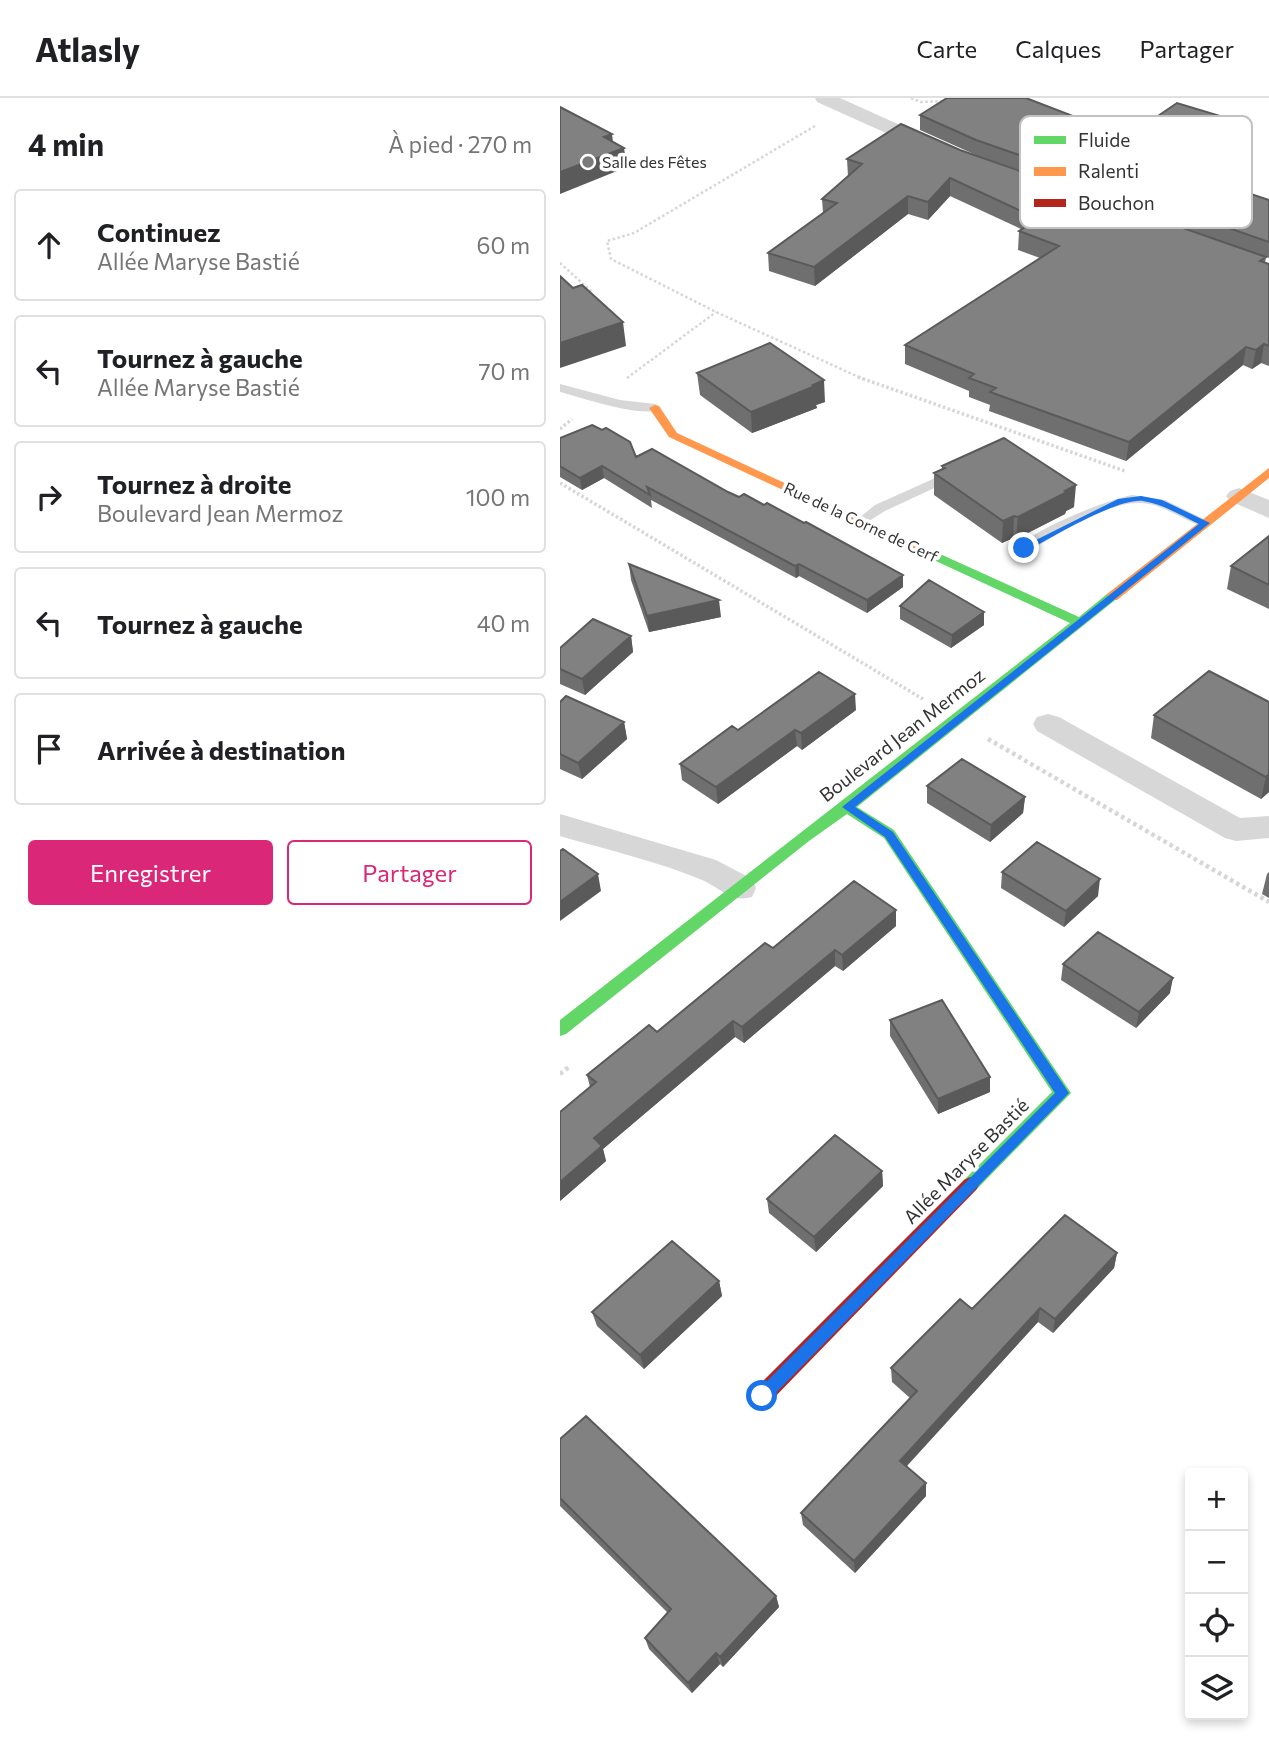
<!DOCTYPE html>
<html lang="fr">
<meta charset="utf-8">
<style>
body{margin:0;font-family:Commissioner,sans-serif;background:#f2f2f2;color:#202124}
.controls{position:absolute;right:21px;bottom:21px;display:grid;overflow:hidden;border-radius:7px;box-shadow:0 4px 10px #0003}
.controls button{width:63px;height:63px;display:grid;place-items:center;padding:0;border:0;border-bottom:2px solid #e0e0e0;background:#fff;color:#202124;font:35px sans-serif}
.stop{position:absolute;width:21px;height:21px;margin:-16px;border:5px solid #1a73e8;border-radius:50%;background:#fff}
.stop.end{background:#1a73e8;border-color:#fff;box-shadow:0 2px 7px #0008}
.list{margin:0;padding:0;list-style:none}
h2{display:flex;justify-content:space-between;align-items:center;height:91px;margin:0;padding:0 28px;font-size:30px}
h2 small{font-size:23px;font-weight:400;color:#757577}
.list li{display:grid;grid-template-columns:46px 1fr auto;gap:21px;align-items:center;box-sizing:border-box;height:112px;margin:0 14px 14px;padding:0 14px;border:2px solid #e0e0e0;border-radius:7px}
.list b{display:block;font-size:26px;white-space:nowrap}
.list p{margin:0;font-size:23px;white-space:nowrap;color:#757577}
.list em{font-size:23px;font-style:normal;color:#757577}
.actions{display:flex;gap:14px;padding:21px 28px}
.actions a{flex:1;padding:16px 0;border:2px solid #db2777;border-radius:7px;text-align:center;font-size:24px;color:#db2777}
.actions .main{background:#db2777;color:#fff}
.icon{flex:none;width:38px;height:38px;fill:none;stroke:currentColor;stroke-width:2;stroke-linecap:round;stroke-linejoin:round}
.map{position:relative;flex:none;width:709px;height:1643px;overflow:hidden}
header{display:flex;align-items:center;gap:42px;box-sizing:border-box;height:98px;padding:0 35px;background:#fff;border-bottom:2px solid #e0e0e0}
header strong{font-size:33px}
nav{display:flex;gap:38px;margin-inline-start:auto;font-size:24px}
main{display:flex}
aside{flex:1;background:#fff}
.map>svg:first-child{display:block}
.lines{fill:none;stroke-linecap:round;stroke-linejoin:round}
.path-far2{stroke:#d6d6d6;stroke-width:2.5;stroke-dasharray:2.5 2.5;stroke-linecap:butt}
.path-far1{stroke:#d6d6d6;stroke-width:3.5;stroke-dasharray:2.5 2.5;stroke-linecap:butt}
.path{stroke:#d6d6d6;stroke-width:4.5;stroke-dasharray:3.5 3.5;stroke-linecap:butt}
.lane{fill:#d7d7d7;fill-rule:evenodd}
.street{fill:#d7d7d7;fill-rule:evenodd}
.fast{fill:#63d668;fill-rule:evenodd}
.slow{fill:#ff974d;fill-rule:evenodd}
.jam{fill:#b3261e;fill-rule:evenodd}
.wall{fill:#6f6f6f}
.shaded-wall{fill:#5a5a5a}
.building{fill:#818181;stroke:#5a5a5a;stroke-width:2}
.route{fill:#1a73e8}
.poi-dot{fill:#7a7a7a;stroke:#fff;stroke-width:2.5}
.labels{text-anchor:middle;stroke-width:7;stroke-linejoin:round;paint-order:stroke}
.far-poi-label{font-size:16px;fill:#333;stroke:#fff;text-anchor:start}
.far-street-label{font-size:16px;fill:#333;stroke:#fff}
.street-label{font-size:19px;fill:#333;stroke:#fff}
.key{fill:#fff;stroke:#c2c2c2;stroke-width:2}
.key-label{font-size:19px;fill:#333}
</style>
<header>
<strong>Atlasly</strong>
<nav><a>Carte</a><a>Calques</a><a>Partager</a></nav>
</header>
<main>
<aside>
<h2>4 min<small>À pied · 270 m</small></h2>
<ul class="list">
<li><svg class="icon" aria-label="ahead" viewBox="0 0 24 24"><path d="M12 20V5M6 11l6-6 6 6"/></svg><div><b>Continuez</b><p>Allée Maryse Bastié</p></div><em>60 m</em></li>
<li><svg class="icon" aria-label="left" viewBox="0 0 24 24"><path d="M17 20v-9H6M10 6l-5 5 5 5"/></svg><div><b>Tournez à gauche</b><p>Allée Maryse Bastié</p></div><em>70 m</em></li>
<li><svg class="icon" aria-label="right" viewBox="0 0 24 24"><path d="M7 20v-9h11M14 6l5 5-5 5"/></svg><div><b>Tournez à droite</b><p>Boulevard Jean Mermoz</p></div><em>100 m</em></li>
<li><svg class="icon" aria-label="left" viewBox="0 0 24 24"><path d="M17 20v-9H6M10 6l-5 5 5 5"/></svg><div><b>Tournez à gauche</b></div><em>40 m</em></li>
<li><svg class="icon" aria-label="arrive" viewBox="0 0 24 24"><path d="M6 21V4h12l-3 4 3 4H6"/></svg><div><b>Arrivée à destination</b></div></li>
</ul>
<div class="actions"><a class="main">Enregistrer</a><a>Partager</a></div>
</aside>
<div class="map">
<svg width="709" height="1643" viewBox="0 0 709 1643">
<rect width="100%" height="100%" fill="#fff"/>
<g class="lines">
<path class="path-far2" d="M 351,0 L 361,4 L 388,3
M 255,28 L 74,135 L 47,143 L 51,161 L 156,214 L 303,281
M 0,165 L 32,194
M 67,280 L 156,214"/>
<path class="path-far1" d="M 298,279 L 565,373
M 0,331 L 12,321
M 0,385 L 363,601"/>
<path class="path" d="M 428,641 L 709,804
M 0,976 L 10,968"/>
<path class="lane" d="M 0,286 L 60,302 L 95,306 L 101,310 C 86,322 20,299 0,294 Z
M 393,372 L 398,373 L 398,379 L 325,413 L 301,428 L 294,424 L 315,407 Z
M 572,397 L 605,402 L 652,425 L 645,429 C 626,424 609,410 589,406 C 553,398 500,436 469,453 L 459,453 L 457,450 C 476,430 544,403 572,397 Z"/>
<path class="street" d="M 255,0 L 280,0 L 380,45 L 383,49 L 373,55 L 366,53 L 257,4 Z
M 679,390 L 709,402 L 709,420 L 670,403 L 666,398 L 670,393 Z
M 488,616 L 499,619 L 680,720 L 709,718 L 709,740 L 676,743 L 665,740 L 477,633 L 473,626 L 477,619 Z
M 0,716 L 156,762 L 192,781 L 196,790 L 192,799 C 170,805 161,790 142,782 C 97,763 47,752 0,738 Z"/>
<path class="fast" d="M 369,451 L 519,519 L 547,496 L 552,495 L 559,499 L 297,709 L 334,732 L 511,995 L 416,1092 L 410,1095 L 404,1092 L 401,1087 L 404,1082 L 492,994 L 324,740 L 287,716 L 249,743 L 6,936 L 0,938 L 0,922 L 510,525 L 365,458 L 363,455 Z"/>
<path class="slow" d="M 95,307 L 99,308 L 117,335 L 375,455 L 369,459 L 365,458 L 109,339 L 89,310 Z
M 709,370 L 709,380 L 557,502 L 547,502 L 547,496 Z"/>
<path class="jam" d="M 410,1079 L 416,1082 L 419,1087 L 416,1092 L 209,1305 L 202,1307 L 195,1305 L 192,1298 L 195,1291 L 404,1082 Z"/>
</g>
<path class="wall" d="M 360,17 L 567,39 L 665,35 L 638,54 L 681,83 L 673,90 L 709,102 L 709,160 L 706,159 L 705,165 L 709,166 L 709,268 L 701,265 L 692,271 L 683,267 L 566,363 L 429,313 L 430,307 L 409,299 L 409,293 L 345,266 L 345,247 L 480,160 L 458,152 L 459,133 L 461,131 L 390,98 L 368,122 L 348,116 L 255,188 L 209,173 L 208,155 L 263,115 L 262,101 L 288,79 L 287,61 L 400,52 L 695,155 L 416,57 L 360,32 Z
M 137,275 L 265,304 L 256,307 L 257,310 L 192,335 L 140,297 Z
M 0,340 L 76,359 L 179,399 L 204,407 L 343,477 L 343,489 L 307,515 L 239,478 L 236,480 L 91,402 L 92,410 L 44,380 L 22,392 L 0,379 Z
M 382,368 L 514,409 L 506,413 L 505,416 L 456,441 L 453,440 L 442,445 L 374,397 L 374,375 L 382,372 Z
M 709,438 L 709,511 L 667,491 L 671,468 Z
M 69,466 L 161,519 L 89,534 L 71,482 Z
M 340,508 L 424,514 L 424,527 L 391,550 L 340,521 Z
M 71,538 L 73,554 L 25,597 L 0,586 L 0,550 Z
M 0,604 L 64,624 L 67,641 L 22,681 L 0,671 Z
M 709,604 L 709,694 L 701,701 L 591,640 L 594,617 Z
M 296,612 L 242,652 L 237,648 L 158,706 L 122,682 L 120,666 L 178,632 Z
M 367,688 L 465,699 L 463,715 L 430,744 L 367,705 Z
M 442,774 L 538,798 L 504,829 L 441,790 Z
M 709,774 L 709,800 L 702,796 L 707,776 Z
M 336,828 L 283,873 L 275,868 L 184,945 L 175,939 L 43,1051 L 46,1063 L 0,1103 L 30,989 L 27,977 L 97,934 L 213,850 Z
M 503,866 L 610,895 L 576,930 L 501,882 Z
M 330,922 L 430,979 L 430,994 L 378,1016 L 330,938 Z
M 322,1073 L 323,1088 L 256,1154 L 209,1115 L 207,1101 Z
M 557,1155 L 554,1170 L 493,1235 L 478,1224 L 347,1368 L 366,1398 L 295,1475 L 243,1427 L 241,1415 L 350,1300 L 332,1284 L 331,1270 L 412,1211 Z
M 159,1183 L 162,1198 L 84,1271 L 37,1228 L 32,1214 Z
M 0,1341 L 216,1498 L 219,1509 L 163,1569 L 160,1566 L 132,1595 L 89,1551 L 85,1540 L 108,1515 L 0,1408 Z"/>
<path class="shaded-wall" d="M 667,20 L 665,35 L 623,65 L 625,50 Z
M 52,36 L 54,53 L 64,50 L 67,69 L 0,96 L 0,74 L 44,39 Z
M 683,69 L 681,83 L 659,101 L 661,86 Z
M 390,80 L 390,98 L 368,122 L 368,104 Z
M 348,98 L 348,116 L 255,188 L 254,169 Z
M 63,224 L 66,248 L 0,270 L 0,245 Z
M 704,246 L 701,265 L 692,271 L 696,252 Z
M 686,249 L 683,267 L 566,363 L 569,344 Z
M 264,282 L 265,304 L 256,307 L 257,310 L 192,335 L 191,314 Z
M 42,368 L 44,380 L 22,392 L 20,380 Z
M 516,387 L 514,409 L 506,413 L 505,416 L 456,441 L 458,419 Z
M 454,418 L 453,440 L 442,445 L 443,423 Z
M 239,466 L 239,478 L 236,480 L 235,468 Z
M 343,477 L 343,489 L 307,515 L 307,502 Z
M 159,502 L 161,519 L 89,534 L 87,518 Z
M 424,514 L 424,527 L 391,550 L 392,537 Z
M 71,538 L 73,554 L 25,597 L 22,581 Z
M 295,596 L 296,612 L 242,652 L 241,635 Z
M 64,624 L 67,641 L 22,681 L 18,665 Z
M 235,632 L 237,648 L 158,706 L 156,689 Z
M 709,676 L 709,694 L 701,701 L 706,679 Z
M 465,699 L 463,715 L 430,744 L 431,727 Z
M 38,776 L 41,793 L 0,823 L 0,804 Z
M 540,781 L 538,798 L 504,829 L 506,813 Z
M 336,812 L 336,828 L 283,873 L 282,857 Z
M 275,852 L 275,868 L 184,945 L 182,929 Z
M 613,880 L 610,895 L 576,930 L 579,914 Z
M 173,923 L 175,939 L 43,1051 L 46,1063 L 0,1103 L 0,1084 L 34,1040 Z
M 430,979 L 430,994 L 378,1016 L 378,1001 Z
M 322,1073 L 323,1088 L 256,1154 L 254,1139 Z
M 557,1155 L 554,1170 L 493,1235 L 495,1221 Z
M 159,1183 L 162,1198 L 84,1271 L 80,1257 Z
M 480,1210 L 478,1224 L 340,1375 L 340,1363 Z
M 366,1385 L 366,1398 L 295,1475 L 294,1463 Z
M 216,1498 L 219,1509 L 163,1569 L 160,1559 Z
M 156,1555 L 160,1566 L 132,1595 L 128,1585 Z"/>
<path class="building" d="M 387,0 L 466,0 L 567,39 L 617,5 L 667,20 L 625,50 L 683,69 L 661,86 L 709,102 L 709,144 L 416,42 L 360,17 Z
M 0,9 L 52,36 L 44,39 L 64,50 L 0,74 Z
M 341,26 L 400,52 L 706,159 L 700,163 L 709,166 L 709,248 L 704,246 L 696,252 L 686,249 L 569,344 L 430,294 L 436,290 L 409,280 L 414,276 L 345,247 L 499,148 L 459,133 L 478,121 L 390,80 L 368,104 L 348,98 L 254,169 L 208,155 L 277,105 L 262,101 L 302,66 L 287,61 Z
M 0,178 L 13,190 L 22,187 L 63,224 L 0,245 Z
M 210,245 L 264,282 L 253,287 L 255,288 L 191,314 L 137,275 Z
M 32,327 L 42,332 L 46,330 L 70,344 L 76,359 L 92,351 L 168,394 L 179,399 L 184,396 L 204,407 L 207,405 L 244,425 L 246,424 L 343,477 L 307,502 L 239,466 L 235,468 L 87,389 L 90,397 L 42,368 L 20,380 L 0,368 L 0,340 Z
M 444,340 L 516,387 L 505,393 L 507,394 L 458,419 L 454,418 L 443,423 L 374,375 L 385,370 L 382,368 Z
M 709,438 L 709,487 L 671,468 Z
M 69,466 L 159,502 L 87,518 Z
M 369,482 L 424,514 L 392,537 L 340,508 Z
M 33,521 L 71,538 L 22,581 L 0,571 L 0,550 Z
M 649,573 L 709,604 L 709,676 L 706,679 L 594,617 Z
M 259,574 L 295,596 L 241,635 L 235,632 L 156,689 L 120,666 L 172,628 L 178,632 Z
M 6,598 L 64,624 L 18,665 L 0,656 L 0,604 Z
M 402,661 L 465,699 L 431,727 L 367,688 Z
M 477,744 L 540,781 L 506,813 L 442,774 Z
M 3,751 L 38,776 L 0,804 L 0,753 Z
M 294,783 L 336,812 L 282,857 L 275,852 L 182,929 L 173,923 L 34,1040 L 42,1048 L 0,1084 L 0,1014 L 36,984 L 27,977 L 89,927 L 97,934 L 205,845 L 213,850 Z
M 538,834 L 613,880 L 579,914 L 503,866 Z
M 382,902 L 430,979 L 378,1001 L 330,922 Z
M 275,1037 L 322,1073 L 254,1139 L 207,1101 Z
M 505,1117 L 557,1155 L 495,1221 L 480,1210 L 340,1363 L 366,1385 L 294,1463 L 241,1415 L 357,1293 L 331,1270 L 400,1201 L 412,1211 Z
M 112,1143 L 159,1183 L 80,1257 L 32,1214 Z
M 26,1318 L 216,1498 L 160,1559 L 156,1555 L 128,1585 L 85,1540 L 111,1511 L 0,1400 L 0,1341 Z"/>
<path class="route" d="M 581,398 L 602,402 L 650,425 L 295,709 L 333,734 L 509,995 L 208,1303 L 197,1303 L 197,1293 L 495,995 L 325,739 L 282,709 L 639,426 C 622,418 603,406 583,403 C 557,400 493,439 468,452 L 460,450 L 558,401 Z"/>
<circle class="poi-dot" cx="28" cy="64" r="7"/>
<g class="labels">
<g class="far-poi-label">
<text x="42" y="70">Salle des Fêtes</text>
</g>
<g class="far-street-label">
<text transform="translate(301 424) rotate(25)" y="6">Rue de la Corne de Cerf</text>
</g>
<g class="street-label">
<text transform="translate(342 637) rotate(-38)" y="7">Boulevard Jean Mermoz</text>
<text transform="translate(406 1063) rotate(-45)" y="7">Allée Maryse Bastié</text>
</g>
</g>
<rect x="460" y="18" width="232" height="112" rx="10" class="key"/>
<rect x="474" y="38" width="32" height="8" fill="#63d668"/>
<rect x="474" y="69" width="32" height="9" fill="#ff974d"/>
<rect x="474" y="101" width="32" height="8" fill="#b3261e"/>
<g class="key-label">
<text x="518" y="49">Fluide</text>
<text x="518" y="80">Ralenti</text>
<text x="518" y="112">Bouchon</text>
</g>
</svg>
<div class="controls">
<button>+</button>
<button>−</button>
<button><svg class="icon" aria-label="locate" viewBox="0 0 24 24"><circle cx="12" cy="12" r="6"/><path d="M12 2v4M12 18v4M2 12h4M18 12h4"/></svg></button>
<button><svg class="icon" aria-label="layers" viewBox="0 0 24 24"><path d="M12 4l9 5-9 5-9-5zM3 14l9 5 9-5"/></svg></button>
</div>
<div class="stop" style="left:202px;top:1298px"></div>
<div class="stop end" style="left:464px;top:450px"></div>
</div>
</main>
